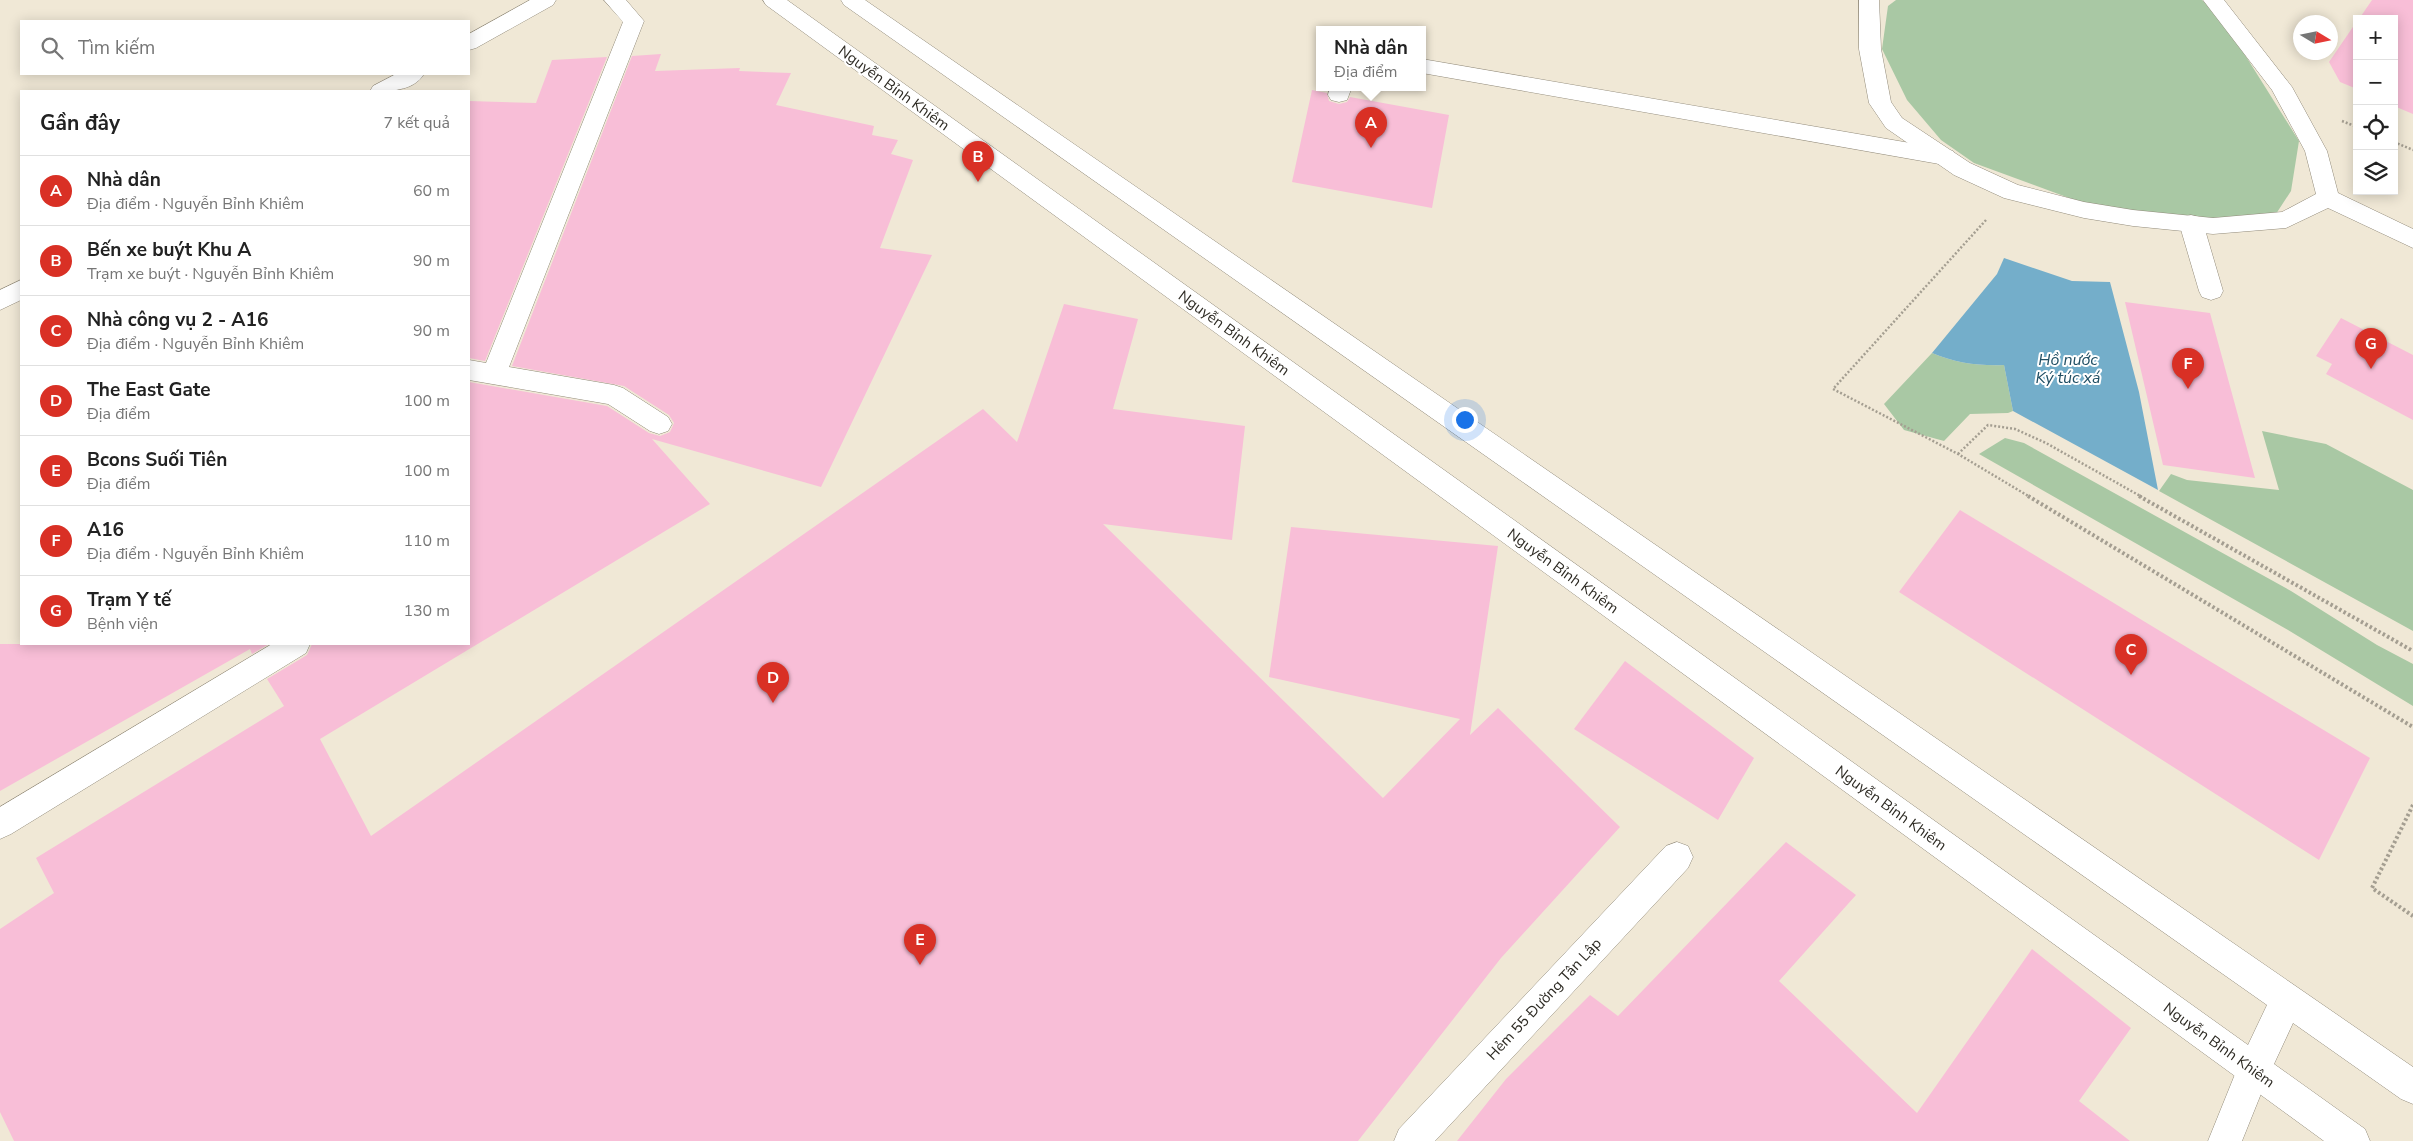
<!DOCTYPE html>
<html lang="vi">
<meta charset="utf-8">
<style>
body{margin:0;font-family:"Nunito Sans",sans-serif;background:#f6f6f6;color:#222}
.controls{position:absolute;right:15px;top:15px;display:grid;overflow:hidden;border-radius:0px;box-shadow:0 2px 12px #0003}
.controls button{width:45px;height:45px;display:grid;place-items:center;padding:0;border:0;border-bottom:1px solid #e0e0e0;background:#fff;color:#222;font:25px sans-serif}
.compass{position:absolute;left:2293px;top:15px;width:45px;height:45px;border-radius:50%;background:#fff;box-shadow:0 2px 12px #0003;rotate:100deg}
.you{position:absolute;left:1464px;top:419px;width:18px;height:18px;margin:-12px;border:4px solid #fff;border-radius:50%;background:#1a73e8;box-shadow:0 0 0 8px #1a73e833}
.badge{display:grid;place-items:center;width:32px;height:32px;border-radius:50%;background:#d93025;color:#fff;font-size:16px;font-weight:700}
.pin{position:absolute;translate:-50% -41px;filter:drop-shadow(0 1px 2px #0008)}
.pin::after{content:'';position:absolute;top:26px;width:18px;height:15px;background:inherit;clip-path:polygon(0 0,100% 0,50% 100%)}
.popup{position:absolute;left:1316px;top:26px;width:110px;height:65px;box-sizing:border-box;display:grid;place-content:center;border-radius:0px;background:#fff;filter:drop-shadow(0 1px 4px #0005);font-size:16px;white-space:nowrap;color:#767676}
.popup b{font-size:19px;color:#222}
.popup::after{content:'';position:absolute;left:50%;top:100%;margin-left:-10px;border:10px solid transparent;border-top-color:#fff}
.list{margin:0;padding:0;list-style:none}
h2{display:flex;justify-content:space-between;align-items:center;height:65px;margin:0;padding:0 20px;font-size:21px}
h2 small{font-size:16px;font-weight:400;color:#767676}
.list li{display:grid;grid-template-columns:32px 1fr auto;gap:15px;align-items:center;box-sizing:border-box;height:70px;padding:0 20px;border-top:1px solid #e0e0e0}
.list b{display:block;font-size:19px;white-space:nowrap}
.list p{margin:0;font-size:16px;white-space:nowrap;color:#767676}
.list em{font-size:16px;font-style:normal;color:#767676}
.icon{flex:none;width:28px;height:28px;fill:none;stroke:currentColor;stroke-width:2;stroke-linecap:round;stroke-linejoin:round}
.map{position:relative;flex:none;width:2413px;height:1141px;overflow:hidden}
.search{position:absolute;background:#fff;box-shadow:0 2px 12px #0003;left:20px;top:20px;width:450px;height:55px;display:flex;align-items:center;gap:12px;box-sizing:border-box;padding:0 18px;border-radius:0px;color:#767676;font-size:19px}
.panel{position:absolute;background:#fff;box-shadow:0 2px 12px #0003;left:20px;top:90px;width:450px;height:555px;border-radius:0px}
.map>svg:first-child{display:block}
.green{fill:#a9c8a4}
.water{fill:#74aeca}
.building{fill:#f8bed7}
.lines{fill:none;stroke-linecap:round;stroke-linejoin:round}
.service-casing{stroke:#928b7b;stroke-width:1}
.minor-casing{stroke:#928b7b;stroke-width:1}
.tertiary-casing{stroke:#928b7b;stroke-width:1}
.path-far1{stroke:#a49e91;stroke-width:2.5;stroke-dasharray:2 2;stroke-linecap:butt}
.path{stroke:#a49e91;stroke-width:4;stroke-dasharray:2.5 2.5;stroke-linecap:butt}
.service{fill:#fff;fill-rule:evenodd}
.minor{fill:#fff;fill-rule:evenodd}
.tertiary{fill:#fff;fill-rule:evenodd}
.labels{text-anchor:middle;stroke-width:4;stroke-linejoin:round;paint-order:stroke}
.street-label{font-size:15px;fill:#2d2a23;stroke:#fff}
.water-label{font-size:16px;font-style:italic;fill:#204f64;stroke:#fff}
</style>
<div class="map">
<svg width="2413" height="1141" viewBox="0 0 2413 1141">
<rect width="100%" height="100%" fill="#f0e8d6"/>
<path class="green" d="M 1896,0 L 2202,0 L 2220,15 L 2299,141 L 2291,191 L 2274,217 L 2234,219 L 2144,217 L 2080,202 L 1974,163 L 1941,140 L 1907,100 L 1882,49 L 1888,6 Z
M 1932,353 C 1955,363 1979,366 2004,365 L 2013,411 L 2008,413 L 1970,414 L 1944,441 L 1904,430 L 1884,404 Z
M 2262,431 L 2326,444 L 2413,490 L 2413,631 L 2159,491 L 2171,474 L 2187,480 L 2279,490 Z
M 2005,438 L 2024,443 L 2291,591 L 2377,645 L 2413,664 L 2413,706 L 2288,630 L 1979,454 Z"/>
<path class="water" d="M 2004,258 L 2072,281 L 2110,282 L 2139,392 L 2158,490 L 2013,411 L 2004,365 C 1979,366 1955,363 1932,353 L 1997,274 Z"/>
<path class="building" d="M 2372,0 L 2413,0 L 2413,114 L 2394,106 L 2394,19 L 2359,19 Z
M 2357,21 L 2357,89 L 2340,82 L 2329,62 Z
M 661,54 L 655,71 L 740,68 L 739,71 L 791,73 L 776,105 L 874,126 L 872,135 L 898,140 L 891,154 L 913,160 L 880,248 L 932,255 L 821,487 L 652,439 L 710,504 L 320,739 L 371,836 L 983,409 L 1017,442 L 1064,304 L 1138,319 L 1113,409 L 1245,426 L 1232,540 L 1103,524 L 1383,798 L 1460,719 L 1269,677 L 1291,527 L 1498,546 L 1470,735 L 1498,708 L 1620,827 L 1501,958 L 1358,1141 L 14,1141 L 0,1112 L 0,929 L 54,893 L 36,858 L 284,706 L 267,679 L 307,655 L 312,644 L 469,644 L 469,382 L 607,406 L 649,433 L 660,436 L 670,432 L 674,423 L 669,415 L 624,386 L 512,366 L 632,56 Z
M 607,57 L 485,361 L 469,358 L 469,101 L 536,103 L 552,60 Z
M 1312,90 L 1327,93 L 1329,101 L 1339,104 L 1347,102 L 1350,97 L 1449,115 L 1432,208 L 1292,182 Z
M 2125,302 L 2210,313 L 2255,478 L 2163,465 Z
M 2341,318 L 2413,355 L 2413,420 L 2326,374 L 2332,364 L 2316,356 Z
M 1960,510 L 2370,758 L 2319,860 L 1899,592 Z
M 0,644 L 269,644 L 252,654 L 250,649 L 0,791 Z
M 1625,661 L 1754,758 L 1718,820 L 1574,729 Z
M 1786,842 L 1856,895 L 1779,981 L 1917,1113 L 2032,949 L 2131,1028 L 2079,1101 L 2130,1141 L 1457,1141 L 1506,1079 L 1590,995 L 1618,1016 Z"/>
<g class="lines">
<defs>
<path id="service" d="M 604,0 L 626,0 L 644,21 L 509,367 L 614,385 L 623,388 L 668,417 L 672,424 L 668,431 L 659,434 L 650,431 L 608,404 L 469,380 L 469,360 L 486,363 L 623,22 Z
M 1422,59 L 1945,149 L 1953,151 L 1956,157 L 1953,163 L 1945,165 L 1422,73 Z
M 1330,87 L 1352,87 L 1347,100 L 1339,102 L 1331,100 L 1328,95 Z
M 2191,215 L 2199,217 L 2203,223 L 2223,291 L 2220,297 L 2211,300 L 2202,297 L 2199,291 L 2179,223 L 2183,217 Z
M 272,644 L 310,644 L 306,653 L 11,834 L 0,839 L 0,807 Z"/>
<path id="minor" d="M 530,0 L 556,0 L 553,5 L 476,48 L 469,50 L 469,34 Z
M 1859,0 L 1879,0 L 1881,49 L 1891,102 L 1902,118 L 1970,163 L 2018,185 L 2084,202 L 2133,210 L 2213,218 L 2282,212 L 2316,194 L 2305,151 L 2272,90 L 2203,0 L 2224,0 L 2292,87 L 2327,151 L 2338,193 L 2413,229 L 2413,248 L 2328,208 L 2286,228 L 2213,234 L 2133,226 L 2084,218 L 2004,198 L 1954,175 L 1886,128 L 1869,103 L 1859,49 Z
M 396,74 L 424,74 C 413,92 389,91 370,91 L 373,86 Z
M 21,280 L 21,300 L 0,310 L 0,290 Z
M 1677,842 L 1688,846 L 1693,857 L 1688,868 L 1435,1141 L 1394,1141 L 1399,1129 L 1666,846 Z
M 2254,1052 L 2266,1057 L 2271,1069 L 2242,1141 L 2208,1141 L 2242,1057 Z"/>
<path id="tertiary" d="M 763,0 L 787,0 L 2248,1045 L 2267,1005 L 844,5 L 841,0 L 865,0 L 2413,1067 L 2413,1104 L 2401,1099 L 2293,1023 L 2274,1064 L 2365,1129 L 2370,1141 L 2324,1141 L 766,5 Z"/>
</defs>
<use href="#service" class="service-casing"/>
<use href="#minor" class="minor-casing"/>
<use href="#tertiary" class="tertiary-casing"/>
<path class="path-far1" d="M 2342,121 L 2357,127
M 2394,142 L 2413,150
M 1986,220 L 1833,389 L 1958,454 L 2030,497
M 1958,454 L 1988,425 L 2015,429 L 2046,443 L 2142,497"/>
<path class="path" d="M 2028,496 L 2413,727
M 2139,496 L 2413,651
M 2413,805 L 2372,888 L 2413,916"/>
<use href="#service" class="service"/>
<use href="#minor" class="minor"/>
<use href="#tertiary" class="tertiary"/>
</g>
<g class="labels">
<g class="street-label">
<text transform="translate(894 88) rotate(36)" y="5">Nguyễn Bỉnh Khiêm</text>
<text transform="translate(1234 333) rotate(36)" y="5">Nguyễn Bỉnh Khiêm</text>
<text transform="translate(1563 571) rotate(36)" y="5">Nguyễn Bỉnh Khiêm</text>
<text transform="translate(1891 808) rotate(36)" y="5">Nguyễn Bỉnh Khiêm</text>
<text transform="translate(1544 999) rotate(-47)" y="5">Hẻm 55 Đường Tân Lập</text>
<text transform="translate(2219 1045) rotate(36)" y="5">Nguyễn Bỉnh Khiêm</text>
</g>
<g class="water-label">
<text x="2068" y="365">Hồ nước<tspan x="2068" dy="18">Ký túc xá</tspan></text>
</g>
</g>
</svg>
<div class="controls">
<button>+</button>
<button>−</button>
<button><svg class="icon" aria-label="locate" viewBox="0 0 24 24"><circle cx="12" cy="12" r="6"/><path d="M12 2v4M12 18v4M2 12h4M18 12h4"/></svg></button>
<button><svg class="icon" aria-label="layers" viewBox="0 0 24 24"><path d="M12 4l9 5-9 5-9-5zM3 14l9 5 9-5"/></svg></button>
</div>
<svg class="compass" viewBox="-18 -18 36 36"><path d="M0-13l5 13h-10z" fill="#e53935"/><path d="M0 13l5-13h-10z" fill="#767676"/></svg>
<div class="you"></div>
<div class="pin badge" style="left:1371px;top:148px">A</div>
<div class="popup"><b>Nhà dân</b>Địa điểm</div>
<div class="pin badge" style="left:978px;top:182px">B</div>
<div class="pin badge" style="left:2131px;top:675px">C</div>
<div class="pin badge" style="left:773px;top:703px">D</div>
<div class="pin badge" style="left:920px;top:965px">E</div>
<div class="pin badge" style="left:2188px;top:389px">F</div>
<div class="pin badge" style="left:2371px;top:369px">G</div>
<div class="search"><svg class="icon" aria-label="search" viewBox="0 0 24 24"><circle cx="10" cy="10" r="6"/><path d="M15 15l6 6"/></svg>Tìm kiếm</div>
<section class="panel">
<h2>Gần đây<small>7 kết quả</small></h2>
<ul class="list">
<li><span class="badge">A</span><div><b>Nhà dân</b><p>Địa điểm · Nguyễn Bỉnh Khiêm</p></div><em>60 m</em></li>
<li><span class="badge">B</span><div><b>Bến xe buýt Khu A</b><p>Trạm xe buýt · Nguyễn Bỉnh Khiêm</p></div><em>90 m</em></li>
<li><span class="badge">C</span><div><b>Nhà công vụ 2 - A16</b><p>Địa điểm · Nguyễn Bỉnh Khiêm</p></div><em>90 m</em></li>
<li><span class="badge">D</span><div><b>The East Gate</b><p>Địa điểm</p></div><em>100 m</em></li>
<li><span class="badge">E</span><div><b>Bcons Suối Tiên</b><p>Địa điểm</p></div><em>100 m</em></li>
<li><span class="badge">F</span><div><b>A16</b><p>Địa điểm · Nguyễn Bỉnh Khiêm</p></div><em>110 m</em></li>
<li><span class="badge">G</span><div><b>Trạm Y tế</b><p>Bệnh viện</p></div><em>130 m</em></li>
</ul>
</section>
</div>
